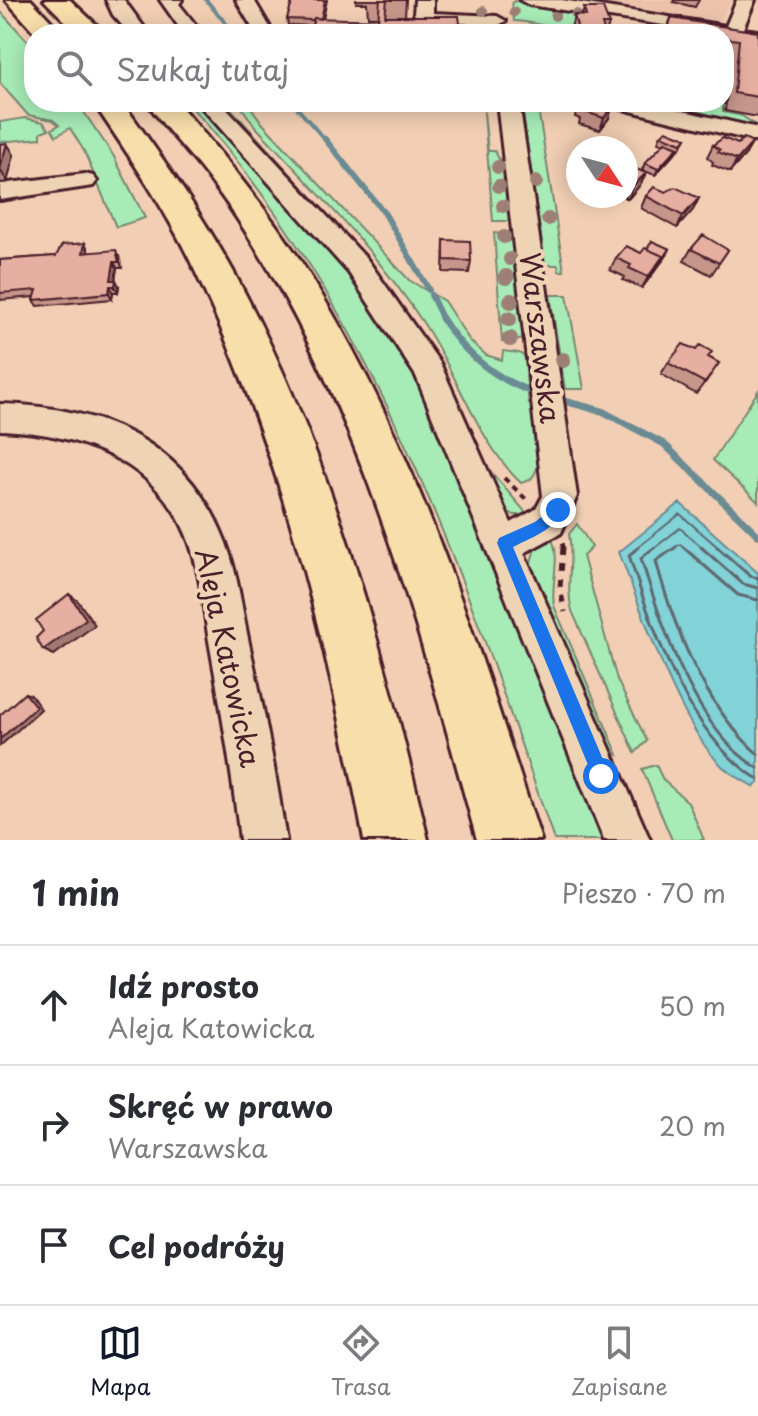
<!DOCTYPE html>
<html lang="pl">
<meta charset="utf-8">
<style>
body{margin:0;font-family:"Playpen Sans",sans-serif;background:#f7f7f7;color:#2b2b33}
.compass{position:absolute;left:566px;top:136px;width:72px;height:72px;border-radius:50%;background:#fff;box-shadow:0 4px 20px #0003;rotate:126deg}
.stop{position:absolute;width:24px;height:24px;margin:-18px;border:6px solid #1a73e8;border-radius:50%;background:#fff}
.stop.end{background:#1a73e8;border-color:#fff;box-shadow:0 2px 8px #0008}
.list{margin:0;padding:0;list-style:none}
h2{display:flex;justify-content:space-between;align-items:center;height:104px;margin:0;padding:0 32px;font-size:34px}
h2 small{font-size:26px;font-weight:400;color:#7c7c81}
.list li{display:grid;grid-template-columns:52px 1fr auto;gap:24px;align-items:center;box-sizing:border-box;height:120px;padding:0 32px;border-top:2px solid #e1e1e2}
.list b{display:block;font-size:30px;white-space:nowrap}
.list p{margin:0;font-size:26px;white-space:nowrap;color:#7c7c81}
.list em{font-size:26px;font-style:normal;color:#7c7c81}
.icon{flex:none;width:44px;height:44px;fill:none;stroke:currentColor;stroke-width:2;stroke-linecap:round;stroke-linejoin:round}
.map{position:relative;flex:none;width:758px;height:840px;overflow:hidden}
.search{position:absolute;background:#fff;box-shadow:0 4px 20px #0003;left:24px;right:24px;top:24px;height:88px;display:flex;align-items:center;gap:20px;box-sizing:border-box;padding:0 28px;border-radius:32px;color:#7c7c81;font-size:30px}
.sheet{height:464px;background:#fff}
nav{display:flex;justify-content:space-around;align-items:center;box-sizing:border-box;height:112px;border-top:2px solid #e1e1e2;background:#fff;font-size:22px;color:#7c7c81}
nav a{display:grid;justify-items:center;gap:4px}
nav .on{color:#111827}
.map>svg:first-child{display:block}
.built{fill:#ecc2ab}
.green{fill:#a7ecb7;stroke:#788671;stroke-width:2}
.water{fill:#81d3d8;stroke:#6b8b93;stroke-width:2}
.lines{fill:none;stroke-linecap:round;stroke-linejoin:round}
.shore-far1{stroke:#606770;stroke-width:2}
.shore{stroke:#606770;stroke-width:3}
.stream-far2{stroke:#6b8b93;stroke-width:4}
.stream-far1{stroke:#6b8b93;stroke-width:6}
.stream{stroke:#6b8b93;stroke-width:7}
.minor-casing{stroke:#4a1f2b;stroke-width:6}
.highway-casing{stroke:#4a1f2b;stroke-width:6}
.path-far2{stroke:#4a1f2b;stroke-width:2;stroke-dasharray:4 4;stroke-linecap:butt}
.path-far1{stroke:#4a1f2b;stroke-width:4;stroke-dasharray:6 6;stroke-linecap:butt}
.path{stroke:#4a1f2b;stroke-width:5;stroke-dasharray:8 8;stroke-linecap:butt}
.minor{fill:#eed4b5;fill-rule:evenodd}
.highway{fill:#f8deab;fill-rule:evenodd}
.tree{fill:#9d7f74}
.wall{fill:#c7968a;stroke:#4a1f2b;stroke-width:2}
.shaded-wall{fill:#a27a71;stroke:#4a1f2b;stroke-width:2}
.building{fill:#e7afa1;stroke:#4a1f2b;stroke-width:2}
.route{fill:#1a73e8}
.labels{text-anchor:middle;stroke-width:8;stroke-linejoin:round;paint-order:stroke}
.street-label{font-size:28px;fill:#4a1f2b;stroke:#eed4b5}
</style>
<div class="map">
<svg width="758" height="840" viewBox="0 0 758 840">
<rect width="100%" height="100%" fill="#f2cfb4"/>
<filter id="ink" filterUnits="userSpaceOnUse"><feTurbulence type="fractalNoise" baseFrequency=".0125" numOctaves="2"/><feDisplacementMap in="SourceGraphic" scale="16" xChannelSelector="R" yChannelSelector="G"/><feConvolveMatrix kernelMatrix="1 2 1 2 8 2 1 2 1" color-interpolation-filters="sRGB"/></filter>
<g filter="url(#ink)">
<path class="built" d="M 584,0 L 731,0 L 719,24 Z"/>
<path class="green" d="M 515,1 L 585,15 C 567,39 539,21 514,21 L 512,3 Z
M 0,11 L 34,48 L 34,102 L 77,102 L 113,155 L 145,218 L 116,227 L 84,151 L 70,128 L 56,136 L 52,129 L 59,125 L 53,120 L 28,115 L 0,83 Z
M 187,102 L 201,102 L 359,283 L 398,341 L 448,442 L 608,840 L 554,840 C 465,580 376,308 187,102 Z
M 225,102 L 343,232 L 393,296 L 485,465 L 528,515 L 514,515 L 502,508 L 456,410 Z
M 238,102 L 247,102 L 263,124 L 409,280 L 444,301 L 470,341 L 486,355 L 502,360 L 503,351 L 519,353 L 531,360 L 532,375 L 526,376 L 529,404 L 535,405 C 538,428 548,461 530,480 L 521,483 C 477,441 457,372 422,321 C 374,249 313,188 254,125 Z
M 483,102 L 488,151 L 495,151 L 513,189 L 513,221 L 493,221 Z
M 521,102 L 537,102 L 564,271 L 559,271 L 558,265 L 545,265 Z
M 680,102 L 723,102 L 723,112 L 742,116 L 757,126 L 756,129 L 677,111 Z
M 25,118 L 43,122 L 49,129 L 41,132 L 41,138 L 0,142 L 0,122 Z
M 494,233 L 515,236 L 527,339 L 502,342 Z
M 550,295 L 567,295 L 584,389 L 565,389 Z
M 758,391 L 758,502 L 713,460 Z
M 577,524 L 592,547 L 583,556 L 617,680 L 647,741 L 635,753 L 572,611 C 565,585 574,561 569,534 Z
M 551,538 C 562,555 550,585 554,606 L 618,755 L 608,750 L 529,570 L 535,548 Z
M 656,765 L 663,780 L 688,802 L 704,840 L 672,840 L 642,769 Z"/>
<path class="water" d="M 680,503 L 758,573 L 758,783 L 754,787 C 744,781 732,775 723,767 C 680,728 641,609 619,552 Z"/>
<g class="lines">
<path class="shore-far1" d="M 636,549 L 680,514 L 720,549
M 653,549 L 680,528 L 704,549
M 673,549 L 680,544 L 686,549"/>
<path class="shore" d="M 639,547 L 629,555 C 652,629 689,738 758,779
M 655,547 L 641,558 C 661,624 696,733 758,768
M 676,547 L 656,561 C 674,628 705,707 758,754
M 683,547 L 738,595 L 758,600
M 701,547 L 743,584 L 758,588
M 717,547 L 750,576 L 758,578"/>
<path class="stream-far2" d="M 206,0 L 235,34
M 292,102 L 326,141"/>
<path class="stream-far1" d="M 325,139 L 385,214 L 429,290
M 431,295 L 443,320"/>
<path class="stream" d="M 442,318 C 465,356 498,381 540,395
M 556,399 L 602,411 L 664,444 L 758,535"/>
<defs>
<path id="minor" d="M 106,0 L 124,0 L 149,34 L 130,34 L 113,15 Z
M 160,0 L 182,0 L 179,4 L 203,34 L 184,34 Z
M 236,0 L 254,0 L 274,34 L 256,34 Z
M 415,0 L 433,0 L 433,13 L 497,16 L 506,21 L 497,26 L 429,23 L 414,14 Z
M 520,0 L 562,0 L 726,26 L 737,0 L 755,0 L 743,29 L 758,31 L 758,43 L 724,37 L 724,34 L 529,5 Z
M 197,102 L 220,102 L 367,259 L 440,363 L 511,523 L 536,509 L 543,496 L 497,102 L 519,102 L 577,496 L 561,533 L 524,553 L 650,840 L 604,840 L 416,376 L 349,273 Z
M 606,102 L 644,102 L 758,128 L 758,142 L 610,106 Z
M 85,174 L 93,176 L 97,181 L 93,186 L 0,200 L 0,184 Z
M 0,404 C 103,407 187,441 226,543 C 238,575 242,610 249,643 C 264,709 276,774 286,840 L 240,840 C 232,773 221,707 209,641 C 203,605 200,567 186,534 C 154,458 75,433 0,430 Z"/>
<path id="highway" d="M 6,0 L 31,0 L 63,34 L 36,34 Z
M 44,0 L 70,0 L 106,34 L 78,34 Z
M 93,102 L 122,102 C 161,156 199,210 232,269 C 329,446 382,644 428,840 L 364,840 C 327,645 282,453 196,273 C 168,212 130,157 93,102 Z
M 147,102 L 177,102 C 219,151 260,200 296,254 C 413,431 476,640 541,840 L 477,840 C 423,645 371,443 268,268 C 251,240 234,212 215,187 C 194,157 167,132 147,102 Z"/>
</defs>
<use href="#minor" class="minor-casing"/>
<use href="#highway" class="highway-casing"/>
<path class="path-far2" d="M 554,32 L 574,26
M 724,77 L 724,110"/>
<path class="path-far1" d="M 504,478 L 529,502
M 563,549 L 563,543"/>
<path class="path" d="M 563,547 L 560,588 L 565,612"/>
<use href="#minor" class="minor"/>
<use href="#highway" class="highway"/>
</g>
<g class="tree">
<circle cx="483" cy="11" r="5"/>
<circle cx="514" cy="12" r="5"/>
<circle cx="576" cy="14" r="5"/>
<circle cx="555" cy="16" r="5"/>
<circle cx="498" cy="167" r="7"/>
<circle cx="536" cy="182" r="7"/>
<circle cx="499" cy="186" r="7"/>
<circle cx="503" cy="206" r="7"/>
<circle cx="548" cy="219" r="7"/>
<circle cx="504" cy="237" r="7"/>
<circle cx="510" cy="259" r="7"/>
<circle cx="506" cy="277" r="8"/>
<circle cx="511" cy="301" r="8"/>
<circle cx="509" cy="319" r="8"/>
<circle cx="510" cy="339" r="8"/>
<circle cx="563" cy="360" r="8"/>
</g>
<path class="wall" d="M 264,0 L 327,0 L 323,19 L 378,20 L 379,17 L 368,17 L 367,3 L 356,3 L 356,0 L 406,0 L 405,16 L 460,24 L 467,34 L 312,34 L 312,26 L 288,25 L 287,19 L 292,2 Z
M 674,0 L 699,0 L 695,7 L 673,2 Z
M 584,8 L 609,24 L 606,34 L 570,34 L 574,15 L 582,16 Z
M 671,18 L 758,32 L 758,117 L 725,111 L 731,58 L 724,57 L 724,34 L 665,34 Z
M 581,102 L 609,118 L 600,130 L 579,124 L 580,119 L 575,117 L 578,105 Z
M 661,135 L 686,138 L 679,150 L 678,149 L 675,153 L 655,175 L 642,170 L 645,163 L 664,144 L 658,142 Z
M 0,144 L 14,155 L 7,182 L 0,183 Z
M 713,145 L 746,154 L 730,172 L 712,165 L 713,162 L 707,157 Z
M 626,165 L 646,173 L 640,185 L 628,199 L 622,196 L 626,196 Z
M 666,192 L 699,198 L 693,210 L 677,228 L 641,208 L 646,196 Z
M 444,240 L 471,261 L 469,273 L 443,272 Z
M 88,249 L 87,252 L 119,256 L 122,268 L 117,268 L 115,280 L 119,286 L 118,292 L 113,292 L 112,299 L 38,306 L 34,300 L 35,297 L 0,300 L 0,260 L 56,256 Z
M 691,249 L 728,250 L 711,275 L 684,261 Z
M 641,253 L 667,255 L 642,288 L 623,280 L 625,277 L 610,270 L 616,258 Z
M 708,357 L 719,363 L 696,394 L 661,374 L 668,363 Z"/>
<path class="shaded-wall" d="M 613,105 L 609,118 L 600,130 L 604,118 Z
M 753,142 L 746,154 L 730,172 L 737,160 Z
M 7,143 L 14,155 L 7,182 L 0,169 Z
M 678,147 L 675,153 L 655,175 L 658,169 Z
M 646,173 L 640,185 L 628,199 L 633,186 Z
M 699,198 L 693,210 L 677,228 L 683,216 Z
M 85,243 L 88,249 L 86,259 L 83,253 Z
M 670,249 L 667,255 L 642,288 L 648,277 Z
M 114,262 L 117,268 L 114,286 L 111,280 Z
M 116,280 L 119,286 L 118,292 L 115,286 Z
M 110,286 L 113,292 L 112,299 L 109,293 Z
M 69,594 L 78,601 L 95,625 L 54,655 L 43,650 Z
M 25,693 L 31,695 L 41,709 L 0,746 L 0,739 Z"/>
<path class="building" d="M 293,0 L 325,0 L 321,19 L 314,18 L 313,20 L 287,19 Z
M 380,0 L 387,0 L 385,16 L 459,16 L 460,24 L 466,24 L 467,34 L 316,34 L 318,29 L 311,29 L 314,18 L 378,20 Z
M 584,8 L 603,8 L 609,24 L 602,24 L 605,34 L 579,34 L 574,15 L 586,16 Z
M 671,18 L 758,32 L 758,97 L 734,93 L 739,40 L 724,38 L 724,34 L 701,34 L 684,31 L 684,34 L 667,34 Z
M 581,102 L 599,102 L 613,105 L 604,118 L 582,111 L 585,107 L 578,105 Z
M 666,130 L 686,138 L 682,143 L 661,135 Z
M 723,138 L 738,144 L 744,138 L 753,142 L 737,160 L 718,152 L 720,150 L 713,145 Z
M 665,142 L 678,147 L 658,169 L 645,163 Z
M 7,143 L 0,169 L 0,144 Z
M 626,165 L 646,173 L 633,186 L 626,183 Z
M 654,187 L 666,192 L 675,187 L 699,198 L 683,216 L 646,196 Z
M 703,235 L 728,250 L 719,263 L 691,249 Z
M 444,240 L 470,241 L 471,261 L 444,260 Z
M 652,241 L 670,249 L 660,262 L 663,256 L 647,249 Z
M 85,243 L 83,253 L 116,250 L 119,262 L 114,262 L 111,280 L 116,280 L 115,286 L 110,286 L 109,293 L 34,300 L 37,290 L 0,293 L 0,260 L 56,256 L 62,245 Z
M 626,246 L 641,253 L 645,248 L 663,256 L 648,277 L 629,268 L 631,265 L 616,258 Z
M 683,344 L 696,350 L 700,345 L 712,352 L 708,357 L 719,363 L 705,383 L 668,363 Z
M 69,594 L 86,619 L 43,650 L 36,638 L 43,631 L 36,620 Z
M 25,693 L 36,707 L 0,739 L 0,715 Z"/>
</g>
<path class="route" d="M 558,503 L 565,510 C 553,530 533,537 513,547 L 610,776 L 601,785 L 595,782 L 497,543 L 499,538 L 535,522 Z"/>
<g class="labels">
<g class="street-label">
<text transform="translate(540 338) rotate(83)" y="10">Warszawska</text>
<text transform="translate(228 658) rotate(78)" y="10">Aleja Katowicka</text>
</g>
</g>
</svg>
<svg class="compass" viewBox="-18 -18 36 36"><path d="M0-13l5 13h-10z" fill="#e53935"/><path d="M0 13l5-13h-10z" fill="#7c7c81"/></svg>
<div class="stop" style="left:601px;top:776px"></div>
<div class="stop end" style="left:558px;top:510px"></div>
<div class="search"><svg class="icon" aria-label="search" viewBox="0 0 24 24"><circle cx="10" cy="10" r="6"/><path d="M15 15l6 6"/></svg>Szukaj tutaj</div>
</div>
<section class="sheet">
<h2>1 min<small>Pieszo · 70 m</small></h2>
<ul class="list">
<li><svg class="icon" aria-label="ahead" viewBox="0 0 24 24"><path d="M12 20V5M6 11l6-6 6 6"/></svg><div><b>Idź prosto</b><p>Aleja Katowicka</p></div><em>50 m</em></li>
<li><svg class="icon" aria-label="right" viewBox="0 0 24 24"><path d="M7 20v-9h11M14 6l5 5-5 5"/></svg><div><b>Skręć w prawo</b><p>Warszawska</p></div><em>20 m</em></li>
<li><svg class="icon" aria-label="arrive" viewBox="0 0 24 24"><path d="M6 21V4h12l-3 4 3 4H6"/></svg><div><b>Cel podróży</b></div></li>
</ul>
</section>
<nav>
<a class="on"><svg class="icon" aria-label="map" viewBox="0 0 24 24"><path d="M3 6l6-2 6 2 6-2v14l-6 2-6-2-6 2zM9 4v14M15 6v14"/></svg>Mapa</a>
<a><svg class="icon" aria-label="directions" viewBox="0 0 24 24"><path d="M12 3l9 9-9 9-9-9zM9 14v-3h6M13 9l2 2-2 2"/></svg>Trasa</a>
<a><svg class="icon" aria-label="saved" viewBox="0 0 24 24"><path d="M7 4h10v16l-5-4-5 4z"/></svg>Zapisane</a>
</nav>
